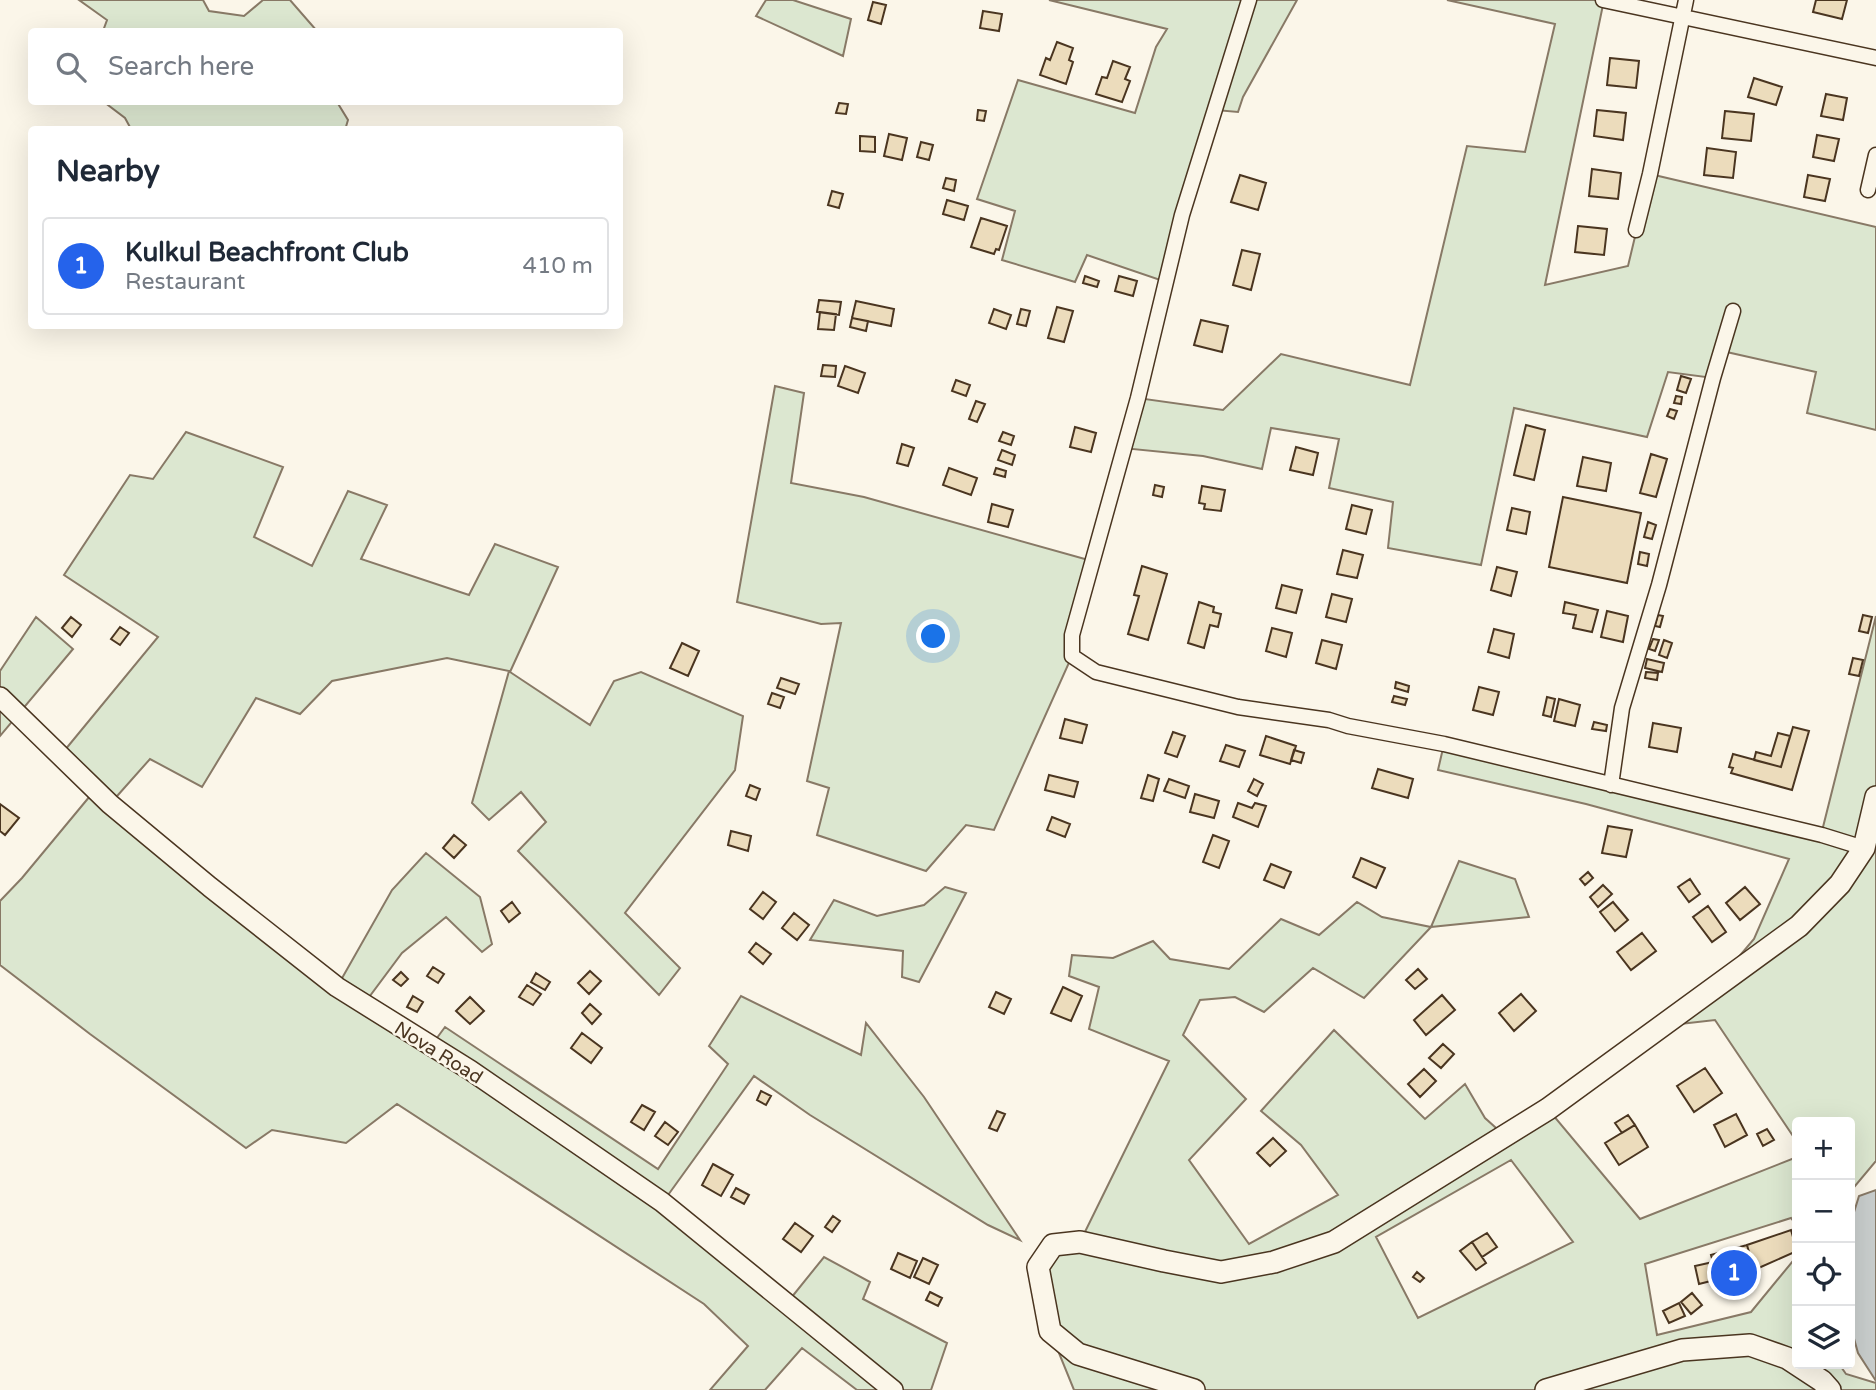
<!DOCTYPE html>
<meta charset="utf-8">
<style>
body{margin:0;font-family:"Varela Round",sans-serif;background:#f6f6f7;color:#1f2937}
.controls{position:absolute;right:21px;bottom:21px;display:grid;overflow:hidden;border-radius:7px;box-shadow:0 7px 28px #0002}
.controls button{width:63px;height:63px;display:grid;place-items:center;padding:0;border:0;border-bottom:2px solid #e0e1e3;background:#fff;color:#1f2937;font:35px sans-serif}
.you{position:absolute;left:934px;top:637px;width:24px;height:24px;margin:-18px;border:5px solid #fff;border-radius:50%;background:#1a73e8;box-shadow:0 0 0 10px #1a73e833}
.badge{display:grid;place-items:center;width:46px;height:46px;border-radius:50%;background:#2563eb;color:#fff;font-size:23px;font-weight:700}
.pin{position:absolute;translate:-50% -50%;border:4px solid #fff;box-shadow:0 2px 7px #0006}
.list{margin:0;padding:0;list-style:none}
h2{display:flex;justify-content:space-between;align-items:center;height:91px;margin:0;padding:0 28px;font-size:30px}
h2 small{font-size:23px;font-weight:400;color:#747a83}
.list li{display:grid;grid-template-columns:46px 1fr auto;gap:21px;align-items:center;box-sizing:border-box;height:98px;margin:0 14px 14px;padding:0 14px;border:2px solid #e0e1e3;border-radius:7px}
.list b{display:block;font-size:26px;white-space:nowrap}
.list p{margin:0;font-size:23px;white-space:nowrap;color:#747a83}
.list em{font-size:23px;font-style:normal;color:#747a83}
.icon{flex:none;width:38px;height:38px;fill:none;stroke:currentColor;stroke-width:2;stroke-linecap:round;stroke-linejoin:round}
.map{position:relative;flex:none;width:1876px;height:1390px;overflow:hidden}
.search{position:absolute;background:#fff;box-shadow:0 7px 28px #0002;left:28px;top:28px;width:595px;height:77px;display:flex;align-items:center;gap:18px;box-sizing:border-box;padding:0 24px;border-radius:7px;color:#747a83;font-size:26px}
.panel{position:absolute;background:#fff;box-shadow:0 7px 28px #0002;left:28px;top:126px;width:595px;height:203px;border-radius:7px}
.map>svg:first-child{display:block}
.green{fill:#dce7d0;stroke:#887966;stroke-width:2;fill-rule:evenodd}
.water{fill:#c9cecd;stroke:#887966;stroke-width:2}
.building{fill:#ecdcbc;stroke:#4a3520;stroke-width:2}
.lines{fill:none;stroke-linecap:round;stroke-linejoin:round}
.minor-casing{stroke:#4a3520;stroke-width:17}
.tertiary-casing{stroke:#4a3520;stroke-width:22}
.secondary-casing{stroke:#4a3520;stroke-width:24}
.minor{stroke:#fbf6e9;stroke-width:14}
.tertiary{stroke:#fbf6e9;stroke-width:19}
.secondary{stroke:#fbf6e9;stroke-width:21}
.labels{text-anchor:middle;stroke-width:5;stroke-linejoin:round;paint-order:stroke}
.street-label{font-size:19px;fill:#4a3520;stroke:#fbf6e9}
</style>
<div class="map">
<svg width="1876" height="1390" viewBox="0 0 1876 1390">
<rect width="100%" height="100%" fill="#fbf6e9"/>
<path class="green" d="M 79,0 L 203,0 L 209,11 L 244,16 L 263,0 L 290,0 L 317,31 L 103,31 L 107,20 Z
M 766,0 L 793,0 L 851,19 L 843,56 L 756,16 Z
M 1049,0 L 1297,0 L 1243,97 L 1238,112 L 1216,110 L 1166,282 L 1087,255 L 1075,282 L 1002,260 L 1015,211 L 977,199 L 1018,80 L 1135,113 L 1156,47 L 1167,29 Z
M 1447,0 L 1604,0 L 1545,285 L 1628,266 L 1650,174 L 1876,227 L 1876,430 L 1807,413 L 1816,372 L 1722,351 L 1713,378 L 1668,372 L 1647,437 L 1514,408 L 1481,565 L 1388,548 L 1393,502 L 1329,488 L 1339,439 L 1271,428 L 1262,469 L 1203,456 L 1122,448 L 1138,398 L 1223,410 L 1281,354 L 1410,385 L 1467,146 L 1525,152 L 1555,24 Z
M 104,102 L 337,102 L 348,120 L 345,130 L 131,129 L 125,118 Z
M 775,386 L 804,393 L 791,483 L 864,497 L 1092,561 L 1072,656 L 994,830 L 966,825 L 926,871 L 817,835 L 829,788 L 807,781 L 841,623 L 821,624 L 737,602 Z
M 186,432 L 283,467 L 254,537 L 312,566 L 348,491 L 387,505 L 361,559 L 469,595 L 495,544 L 558,567 L 510,672 L 590,725 L 614,681 L 641,672 L 743,716 L 735,770 L 625,913 L 680,968 L 659,995 L 518,851 L 546,822 L 521,792 L 489,820 L 472,803 L 509,671 L 447,658 L 332,681 L 300,714 L 256,698 L 202,787 L 150,759 L 110,804 L 337,987 L 392,890 L 426,853 L 480,897 L 492,944 L 482,952 L 446,917 L 402,953 L 364,1004 L 431,1046 L 445,1027 L 658,1169 L 728,1064 L 709,1046 L 741,996 L 861,1055 L 866,1023 L 924,1097 L 1020,1240 L 988,1225 L 810,1115 L 754,1076 L 663,1202 L 787,1303 L 824,1257 L 870,1282 L 863,1299 L 947,1343 L 931,1390 L 857,1390 L 802,1348 L 765,1390 L 710,1390 L 748,1346 L 704,1304 L 397,1104 L 346,1143 L 272,1130 L 246,1148 L 90,1034 L 0,965 L 0,901 L 22,878 L 95,790 L 60,756 L 158,637 L 64,575 L 130,475 L 153,479 Z
M 1876,616 L 1876,1161 L 1850,1192 L 1850,1122 L 1797,1122 L 1797,1142 L 1715,1020 L 1662,1026 L 1708,993 L 1754,939 L 1789,859 L 1586,804 L 1438,770 L 1444,744 L 1821,835 Z
M 36,617 L 73,649 L 0,736 L 0,671 Z
M 1459,861 L 1515,879 L 1529,917 L 1431,927 L 1364,998 L 1313,968 L 1264,1012 L 1235,997 L 1200,1000 L 1183,1035 L 1246,1099 L 1189,1160 L 1249,1244 L 1338,1195 L 1301,1145 L 1261,1111 L 1334,1030 L 1425,1119 L 1465,1084 L 1485,1118 L 1505,1136 L 1548,1109 L 1640,1219 L 1797,1157 L 1797,1226 L 1791,1218 L 1645,1264 L 1657,1335 L 1751,1312 L 1797,1256 L 1797,1364 L 1839,1364 L 1846,1374 L 1876,1383 L 1876,1390 L 1074,1390 L 1050,1331 L 1038,1267 L 1080,1242 L 1169,1061 L 1089,1029 L 1099,987 L 1069,976 L 1072,955 L 1113,958 L 1153,941 L 1170,959 L 1229,969 L 1281,919 L 1319,935 L 1357,902 L 1382,917 L 1431,927 ZM 1511,1160 L 1573,1242 L 1418,1318 L 1376,1237 Z
M 945,887 L 966,893 L 919,982 L 902,977 L 903,951 L 810,940 L 834,900 L 877,916 L 924,905 Z"/>
<path class="water" d="M 1876,1190 L 1876,1381 L 1858,1353 L 1850,1324 L 1850,1225 L 1859,1196 Z"/>
<path class="building" d="M 1816,0 L 1847,0 L 1842,19 L 1813,12 Z
M 873,2 L 886,5 L 881,24 L 868,20 Z
M 983,11 L 1002,14 L 999,31 L 980,28 Z
M 1057,42 L 1073,48 L 1069,60 L 1073,62 L 1066,84 L 1040,75 L 1046,58 L 1050,60 Z
M 1610,58 L 1639,61 L 1636,88 L 1607,85 Z
M 1113,61 L 1130,67 L 1125,79 L 1130,81 L 1122,102 L 1096,94 L 1102,77 L 1107,78 Z
M 1754,78 L 1782,87 L 1776,105 L 1748,97 Z
M 1826,94 L 1847,98 L 1843,120 L 1821,116 Z
M 839,103 L 848,104 L 846,114 L 836,113 Z
M 978,110 L 986,111 L 984,121 L 977,120 Z
M 1597,110 L 1626,113 L 1623,140 L 1594,136 Z
M 1725,111 L 1754,114 L 1751,141 L 1722,138 Z
M 889,134 L 907,138 L 902,160 L 884,156 Z
M 1817,135 L 1839,139 L 1834,161 L 1813,157 Z
M 860,136 L 875,137 L 875,152 L 860,151 Z
M 921,142 L 933,145 L 929,160 L 917,157 Z
M 1707,148 L 1736,152 L 1733,178 L 1704,175 Z
M 1592,169 L 1621,173 L 1618,199 L 1589,196 Z
M 1240,175 L 1266,183 L 1258,210 L 1231,202 Z
M 1808,175 L 1830,179 L 1825,201 L 1804,197 Z
M 946,178 L 956,180 L 954,191 L 943,188 Z
M 832,191 L 843,194 L 839,208 L 828,205 Z
M 947,200 L 968,206 L 964,220 L 943,214 Z
M 981,218 L 1007,226 L 999,250 L 996,249 L 994,254 L 971,247 Z
M 1578,226 L 1607,229 L 1604,255 L 1575,252 Z
M 1242,250 L 1260,254 L 1251,290 L 1233,285 Z
M 1085,276 L 1099,281 L 1097,287 L 1083,283 Z
M 1119,276 L 1137,281 L 1133,296 L 1115,291 Z
M 819,300 L 841,302 L 839,315 L 817,312 Z
M 856,301 L 894,309 L 891,326 L 852,318 Z
M 1057,307 L 1073,311 L 1064,342 L 1048,338 Z
M 994,309 L 1011,315 L 1006,329 L 989,323 Z
M 1021,309 L 1030,311 L 1026,326 L 1017,324 Z
M 820,312 L 836,314 L 834,330 L 818,329 Z
M 852,318 L 868,321 L 866,331 L 850,327 Z
M 1201,320 L 1228,326 L 1222,352 L 1194,345 Z
M 823,365 L 836,366 L 835,377 L 821,376 Z
M 845,366 L 865,373 L 858,393 L 838,386 Z
M 1681,376 L 1691,379 L 1686,393 L 1677,390 Z
M 956,380 L 970,385 L 966,396 L 952,391 Z
M 1676,396 L 1682,397 L 1681,404 L 1674,403 Z
M 976,401 L 985,404 L 977,422 L 969,419 Z
M 1670,409 L 1677,411 L 1674,419 L 1667,416 Z
M 1526,425 L 1545,430 L 1534,480 L 1514,475 Z
M 1075,427 L 1096,433 L 1091,452 L 1070,447 Z
M 1003,432 L 1014,436 L 1011,445 L 999,441 Z
M 902,444 L 914,448 L 908,466 L 897,463 Z
M 1296,447 L 1318,453 L 1313,475 L 1290,470 Z
M 1002,450 L 1015,455 L 1012,465 L 998,460 Z
M 1651,454 L 1667,459 L 1656,497 L 1640,493 Z
M 1583,457 L 1611,463 L 1606,491 L 1577,486 Z
M 949,468 L 977,478 L 971,495 L 943,485 Z
M 996,468 L 1006,471 L 1005,477 L 994,474 Z
M 1155,485 L 1164,487 L 1162,497 L 1153,495 Z
M 1202,486 L 1225,490 L 1221,511 L 1204,509 L 1205,504 L 1199,503 Z
M 1563,497 L 1641,513 L 1627,583 L 1549,567 Z
M 992,504 L 1013,510 L 1008,527 L 988,522 Z
M 1352,505 L 1372,510 L 1366,534 L 1346,529 Z
M 1512,508 L 1530,512 L 1526,534 L 1507,530 Z
M 1648,522 L 1656,525 L 1652,539 L 1644,537 Z
M 1343,550 L 1363,555 L 1357,578 L 1337,574 Z
M 1640,552 L 1649,554 L 1647,566 L 1638,564 Z
M 1142,566 L 1167,574 L 1148,640 L 1128,634 L 1139,596 L 1134,595 Z
M 1497,567 L 1517,572 L 1511,596 L 1491,590 Z
M 1282,585 L 1302,590 L 1296,613 L 1276,608 Z
M 1332,594 L 1352,599 L 1346,622 L 1326,617 Z
M 1199,602 L 1214,607 L 1213,612 L 1221,614 L 1218,627 L 1210,625 L 1204,648 L 1188,643 Z
M 1565,602 L 1598,610 L 1592,632 L 1573,628 L 1576,615 L 1563,613 Z
M 1607,611 L 1628,616 L 1623,642 L 1601,637 Z
M 1658,615 L 1663,616 L 1660,627 L 1655,626 Z
M 1863,615 L 1872,617 L 1868,633 L 1859,631 Z
M 71,617 L 81,625 L 72,637 L 62,628 Z
M 120,627 L 129,633 L 120,645 L 111,639 Z
M 1272,628 L 1292,633 L 1286,657 L 1266,651 Z
M 1494,629 L 1514,634 L 1509,658 L 1488,652 Z
M 1653,639 L 1659,640 L 1655,651 L 1649,649 Z
M 1322,640 L 1342,645 L 1336,669 L 1316,663 Z
M 1664,640 L 1672,643 L 1667,658 L 1659,655 Z
M 682,643 L 699,651 L 688,676 L 670,668 Z
M 1853,658 L 1863,660 L 1859,676 L 1849,674 Z
M 1647,659 L 1664,663 L 1662,672 L 1645,668 Z
M 1646,672 L 1658,673 L 1657,680 L 1645,678 Z
M 781,678 L 799,684 L 795,694 L 777,688 Z
M 1396,682 L 1409,686 L 1408,692 L 1395,688 Z
M 1479,687 L 1499,692 L 1493,715 L 1473,710 Z
M 772,693 L 784,697 L 780,708 L 768,704 Z
M 1394,696 L 1407,699 L 1405,705 L 1392,702 Z
M 1547,697 L 1555,699 L 1551,717 L 1543,715 Z
M 1559,699 L 1580,705 L 1575,726 L 1554,721 Z
M 1065,719 L 1087,725 L 1082,743 L 1060,738 Z
M 1594,722 L 1607,725 L 1606,731 L 1592,729 Z
M 1653,723 L 1681,728 L 1677,752 L 1649,747 Z
M 1793,727 L 1809,731 L 1792,790 L 1731,773 L 1733,768 L 1729,767 L 1733,754 L 1781,767 Z
M 1173,732 L 1185,736 L 1177,757 L 1165,753 Z
M 1778,733 L 1790,736 L 1781,767 L 1754,760 L 1756,752 L 1771,756 Z
M 1266,736 L 1296,746 L 1290,764 L 1260,755 Z
M 1226,745 L 1245,751 L 1239,767 L 1220,761 Z
M 1294,750 L 1304,753 L 1301,763 L 1291,760 Z
M 1378,769 L 1413,779 L 1408,798 L 1372,788 Z
M 1049,775 L 1078,782 L 1074,797 L 1045,790 Z
M 1148,775 L 1159,779 L 1153,801 L 1141,798 Z
M 1169,779 L 1189,786 L 1185,798 L 1164,791 Z
M 1254,779 L 1263,784 L 1257,796 L 1248,791 Z
M 750,785 L 760,789 L 756,800 L 746,796 Z
M 1195,794 L 1219,801 L 1214,818 L 1190,812 Z
M 1238,803 L 1252,808 L 1255,803 L 1266,806 L 1258,827 L 1233,817 Z
M 0,804 L 19,818 L 5,835 L 0,831 Z
M 1052,817 L 1070,824 L 1065,837 L 1047,830 Z
M 1608,826 L 1632,830 L 1626,857 L 1602,853 Z
M 731,831 L 751,836 L 748,851 L 728,845 Z
M 454,835 L 466,845 L 454,858 L 443,848 Z
M 1213,835 L 1229,841 L 1219,868 L 1203,862 Z
M 1361,858 L 1385,868 L 1376,888 L 1353,877 Z
M 1271,864 L 1291,872 L 1284,888 L 1264,880 Z
M 1588,872 L 1593,878 L 1585,885 L 1580,879 Z
M 1690,879 L 1700,894 L 1689,902 L 1678,887 Z
M 1603,885 L 1612,894 L 1598,907 L 1590,897 Z
M 1745,887 L 1760,904 L 1740,920 L 1726,903 Z
M 763,892 L 776,902 L 763,919 L 750,909 Z
M 512,902 L 520,913 L 509,922 L 501,911 Z
M 1613,902 L 1628,920 L 1615,931 L 1600,912 Z
M 1708,906 L 1726,932 L 1712,942 L 1693,917 Z
M 794,913 L 809,925 L 797,940 L 782,928 Z
M 1642,933 L 1656,951 L 1631,970 L 1617,952 Z
M 756,943 L 771,954 L 763,964 L 749,952 Z
M 433,967 L 444,974 L 438,983 L 427,976 Z
M 1418,969 L 1427,979 L 1415,989 L 1406,980 Z
M 590,971 L 601,981 L 589,994 L 578,983 Z
M 401,972 L 408,979 L 401,986 L 393,980 Z
M 536,973 L 550,982 L 545,990 L 531,982 Z
M 527,985 L 541,994 L 533,1005 L 519,997 Z
M 1063,987 L 1082,996 L 1071,1021 L 1051,1013 Z
M 996,992 L 1011,999 L 1004,1014 L 989,1007 Z
M 1521,994 L 1536,1011 L 1514,1031 L 1499,1013 Z
M 1442,995 L 1455,1010 L 1426,1035 L 1414,1020 Z
M 413,996 L 423,1002 L 417,1012 L 407,1007 Z
M 470,997 L 484,1011 L 470,1024 L 456,1011 Z
M 590,1004 L 601,1014 L 592,1024 L 582,1013 Z
M 582,1033 L 602,1048 L 591,1063 L 571,1048 Z
M 1443,1044 L 1454,1054 L 1441,1068 L 1429,1058 Z
M 1705,1068 L 1722,1093 L 1694,1112 L 1677,1086 Z
M 1424,1069 L 1436,1081 L 1420,1097 L 1408,1084 Z
M 761,1091 L 771,1096 L 766,1105 L 757,1100 Z
M 642,1105 L 655,1112 L 644,1130 L 631,1122 Z
M 997,1111 L 1005,1114 L 997,1131 L 989,1128 Z
M 1736,1114 L 1747,1135 L 1725,1147 L 1714,1125 Z
M 1628,1115 L 1635,1125 L 1622,1133 L 1615,1123 Z
M 665,1122 L 678,1132 L 668,1145 L 655,1136 Z
M 1635,1125 L 1648,1147 L 1619,1165 L 1605,1143 Z
M 1767,1129 L 1774,1140 L 1763,1146 L 1757,1134 Z
M 1273,1138 L 1286,1151 L 1270,1166 L 1257,1153 Z
M 713,1164 L 733,1175 L 721,1196 L 702,1185 Z
M 736,1188 L 749,1195 L 744,1204 L 731,1197 Z
M 833,1216 L 840,1221 L 832,1232 L 825,1227 Z
M 795,1223 L 813,1236 L 801,1252 L 783,1239 Z
M 1791,1230 L 1797,1251 L 1754,1270 L 1747,1245 Z
M 1487,1233 L 1497,1247 L 1482,1257 L 1472,1242 Z
M 1472,1242 L 1486,1263 L 1476,1270 L 1460,1251 Z
M 1747,1245 L 1754,1270 L 1699,1284 L 1695,1266 L 1713,1262 L 1711,1255 Z
M 898,1253 L 917,1261 L 910,1278 L 891,1269 Z
M 923,1258 L 938,1265 L 929,1284 L 914,1277 Z
M 1417,1272 L 1424,1278 L 1420,1282 L 1413,1277 Z
M 930,1292 L 942,1298 L 938,1306 L 926,1300 Z
M 1692,1293 L 1702,1305 L 1691,1314 L 1681,1302 Z
M 1679,1303 L 1685,1316 L 1669,1323 L 1663,1311 Z"/>
<g class="lines">
<defs>
<path id="minor" d="M 1249,0 L 1182,215 L 1138,398 L 1072,635 L 1072,656 L 1096,672 L 1238,707 L 1329,720 L 1348,726 L 1444,744 L 1822,835 L 1864,848
M 1603,0 L 1876,58
M 1868,190 L 1876,155
M 1636,230 L 1650,174 L 1686,0
M 1611,785 L 1622,708 L 1659,585 L 1713,378 L 1733,311"/>
<path id="tertiary" d="M 0,697 L 110,804 L 210,887 L 337,987 L 470,1070 L 662,1202 L 893,1390"/>
<path id="secondary" d="M 1194,1390 L 1078,1354 L 1050,1331 L 1038,1267 L 1053,1245 L 1080,1242 L 1164,1261 L 1221,1272 L 1274,1262 L 1334,1242 L 1548,1109 L 1799,926 L 1840,884 L 1864,848 L 1876,797
M 1546,1390 L 1682,1350 L 1750,1345 L 1787,1358 L 1822,1381 L 1830,1390"/>
</defs>
<use href="#minor" class="minor-casing"/>
<use href="#tertiary" class="tertiary-casing"/>
<use href="#secondary" class="secondary-casing"/>
<use href="#minor" class="minor"/>
<use href="#tertiary" class="tertiary"/>
<use href="#secondary" class="secondary"/>
</g>
<g class="labels">
<g class="street-label">
<text transform="translate(439 1052) rotate(32)" y="7">Nova Road</text>
</g>
</g>
</svg>
<div class="controls">
<button>+</button>
<button>−</button>
<button><svg class="icon" aria-label="locate" viewBox="0 0 24 24"><circle cx="12" cy="12" r="6"/><path d="M12 2v4M12 18v4M2 12h4M18 12h4"/></svg></button>
<button><svg class="icon" aria-label="layers" viewBox="0 0 24 24"><path d="M12 4l9 5-9 5-9-5zM3 14l9 5 9-5"/></svg></button>
</div>
<div class="you"></div>
<div class="pin badge" style="left:1734px;top:1273px">1</div>
<div class="search"><svg class="icon" aria-label="search" viewBox="0 0 24 24"><circle cx="10" cy="10" r="6"/><path d="M15 15l6 6"/></svg>Search here</div>
<section class="panel">
<h2>Nearby<small></small></h2>
<ul class="list">
<li><span class="badge">1</span><div><b>Kulkul Beachfront Club</b><p>Restaurant</p></div><em>410 m</em></li>
</ul>
</section>
</div>
